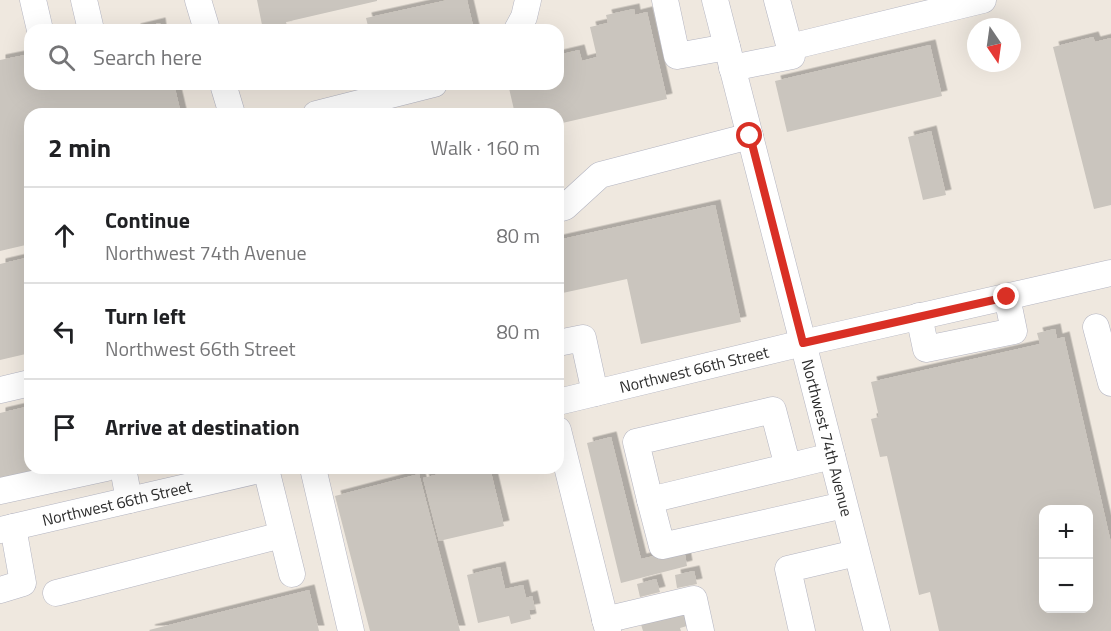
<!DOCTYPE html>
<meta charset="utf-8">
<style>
body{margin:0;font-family:"Titillium Web",sans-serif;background:#f2f2f2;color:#202124}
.controls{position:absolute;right:18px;bottom:18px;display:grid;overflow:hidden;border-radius:12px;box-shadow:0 6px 24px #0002}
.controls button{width:54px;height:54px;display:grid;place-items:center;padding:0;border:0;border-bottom:2px solid #e0e0e0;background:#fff;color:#202124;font:30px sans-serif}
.compass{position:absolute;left:967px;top:18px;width:54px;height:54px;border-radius:50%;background:#fff;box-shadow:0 6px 24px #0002;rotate:167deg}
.stop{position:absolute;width:18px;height:18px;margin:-14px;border:4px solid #d93025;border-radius:50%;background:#fff}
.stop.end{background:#d93025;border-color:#fff;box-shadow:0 2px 6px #0008}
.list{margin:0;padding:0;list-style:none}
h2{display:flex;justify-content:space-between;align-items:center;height:78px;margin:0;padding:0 24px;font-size:26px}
h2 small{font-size:20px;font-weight:400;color:#757577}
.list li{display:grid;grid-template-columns:39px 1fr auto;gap:18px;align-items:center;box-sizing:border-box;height:96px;padding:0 24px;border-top:2px solid #e0e0e0}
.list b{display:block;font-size:22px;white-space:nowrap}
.list p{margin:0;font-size:20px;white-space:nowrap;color:#757577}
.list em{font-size:20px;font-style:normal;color:#757577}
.icon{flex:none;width:33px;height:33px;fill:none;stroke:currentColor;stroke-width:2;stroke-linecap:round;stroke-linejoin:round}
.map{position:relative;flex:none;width:1111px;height:631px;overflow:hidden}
.search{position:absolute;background:#fff;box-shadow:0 6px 24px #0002;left:24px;top:24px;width:540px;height:66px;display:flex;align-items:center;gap:15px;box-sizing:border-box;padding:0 21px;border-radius:18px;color:#757577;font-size:22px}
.panel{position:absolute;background:#fff;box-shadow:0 6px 24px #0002;left:24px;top:108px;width:540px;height:366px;border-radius:18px}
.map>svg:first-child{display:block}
.building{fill:#cac5be;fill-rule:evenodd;filter:url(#shadow)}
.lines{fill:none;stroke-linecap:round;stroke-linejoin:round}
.minor-casing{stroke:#b3b4c1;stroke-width:27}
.minor{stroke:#fff;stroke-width:26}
.route{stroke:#d93025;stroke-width:8}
.labels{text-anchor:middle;stroke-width:4.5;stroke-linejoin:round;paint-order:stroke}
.street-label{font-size:16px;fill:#2d2d2d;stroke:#fff}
</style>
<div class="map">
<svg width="1111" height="631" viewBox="0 0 1111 631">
<defs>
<filter id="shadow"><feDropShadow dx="5.5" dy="-5.5" stdDeviation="0" flood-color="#0004"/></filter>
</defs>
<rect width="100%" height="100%" fill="#efe8df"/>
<path class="building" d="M 257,0 L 377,0 L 377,1 L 286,22 L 287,26 L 263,30 Z
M 448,0 L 467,0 L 474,30 L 369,30 L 366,18 Z
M 634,9 L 635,15 L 647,12 L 667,99 L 558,124 L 558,114 L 515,114 L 508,84 L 558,84 L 558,55 L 579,50 L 582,61 L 597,57 L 590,27 L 608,23 L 606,15 Z
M 160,23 L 161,30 L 135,30 L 135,29 Z
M 1093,37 L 1095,42 L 1111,38 L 1111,205 L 1094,209 L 1053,47 Z
M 930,45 L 942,96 L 787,132 L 775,81 Z
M 30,54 L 30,84 L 174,84 L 181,114 L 30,114 L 30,244 L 0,251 L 0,60 Z
M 931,131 L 946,195 L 923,200 L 908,137 Z
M 715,205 L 741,322 L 641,344 L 627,279 L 558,294 L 558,240 Z
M 30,257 L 30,353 L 0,360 L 0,264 Z
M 1055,329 L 1057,339 L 1064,337 L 1111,543 L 1111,631 L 939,631 L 930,592 L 919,595 L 887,456 L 880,457 L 871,419 L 879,417 L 871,382 L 1040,344 L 1037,333 ZM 1044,510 L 1088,510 L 1088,608 L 1044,608 Z
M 30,406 L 30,468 L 47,468 L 0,480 L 0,413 Z
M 611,437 L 641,559 L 684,549 L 687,566 L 621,583 L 587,443 Z
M 463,468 L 490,468 L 504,526 L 439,541 L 423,478 Z
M 419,474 L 460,631 L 370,631 L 335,496 Z
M 500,567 L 505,589 L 523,585 L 526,598 L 532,596 L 535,609 L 529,610 L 531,619 L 511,624 L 509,616 L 478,623 L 467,575 Z
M 694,571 L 697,584 L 677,588 L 675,575 Z
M 656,579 L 660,592 L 640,597 L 637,584 Z
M 309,590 L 319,631 L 150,631 L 149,630 Z
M 683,610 L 687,626 L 680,628 L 681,631 L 643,631 L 640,621 Z"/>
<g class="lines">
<defs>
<g id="minor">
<path d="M 33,0 L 40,30"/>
<path d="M 84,0 L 91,30"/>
<path d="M 198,0 L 207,30"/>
<path d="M 665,0 L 677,56 L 727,47"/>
<path id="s1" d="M 715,0 L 877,631"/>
<path d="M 517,30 L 524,17 L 528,0"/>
<path d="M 790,47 L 983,0"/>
<path d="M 732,68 L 792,56 L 777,0"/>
<path d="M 223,84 L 232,114"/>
<path d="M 316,114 L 434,84"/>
<path d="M 558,209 L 565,207 L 600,175 L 750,136"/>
<path d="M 919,316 L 926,349 L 1014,331 L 1007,297"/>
<path d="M 1096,327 L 1111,383"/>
<path d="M 558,343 L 583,338 L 595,393"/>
<path d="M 0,390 L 30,383"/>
<path id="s2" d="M 558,402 L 803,343 L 1111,273"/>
<path d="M 558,430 L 608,631"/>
<path d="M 788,467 L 773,410 L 636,442 L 650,500 L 832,456"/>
<path d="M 123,468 L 129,500"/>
<path d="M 313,468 L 351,631"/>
<path d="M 266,469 L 292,574"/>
<path d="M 0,491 L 106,468"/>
<path d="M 650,500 L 662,546 L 844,505"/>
<path id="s3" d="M 0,530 L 268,468"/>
<path d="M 0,590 L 23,583 L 13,527"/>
<path d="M 56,593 L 282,535"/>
<path d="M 605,620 L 694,599 L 701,631"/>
<path d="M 802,631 L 788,569 L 856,553"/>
</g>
</defs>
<use href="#minor" class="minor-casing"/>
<use href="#minor" class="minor"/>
</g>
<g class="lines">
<path class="route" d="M 750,136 L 803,343 L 1007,297"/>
</g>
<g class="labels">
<g class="street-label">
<text dy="6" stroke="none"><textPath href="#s2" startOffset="140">Northwest 66th Street</textPath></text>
<text dy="6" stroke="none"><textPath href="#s1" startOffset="452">Northwest 74th Avenue</textPath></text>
<text dy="6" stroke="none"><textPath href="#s3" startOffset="120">Northwest 66th Street</textPath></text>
</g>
</g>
</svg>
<div class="controls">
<button>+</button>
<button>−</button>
</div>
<svg class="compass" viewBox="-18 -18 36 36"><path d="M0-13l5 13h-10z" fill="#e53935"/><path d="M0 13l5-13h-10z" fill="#757577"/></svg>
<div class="stop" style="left:750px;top:136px"></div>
<div class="stop end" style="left:1007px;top:297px"></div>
<div class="search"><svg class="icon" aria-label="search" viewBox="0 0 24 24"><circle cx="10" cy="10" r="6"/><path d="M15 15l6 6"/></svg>Search here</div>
<section class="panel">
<h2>2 min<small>Walk · 160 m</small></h2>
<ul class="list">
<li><svg class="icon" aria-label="ahead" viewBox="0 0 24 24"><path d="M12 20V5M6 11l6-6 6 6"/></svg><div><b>Continue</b><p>Northwest 74th Avenue</p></div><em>80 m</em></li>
<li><svg class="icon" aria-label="left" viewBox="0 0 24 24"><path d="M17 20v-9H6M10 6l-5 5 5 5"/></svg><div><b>Turn left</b><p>Northwest 66th Street</p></div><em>80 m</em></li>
<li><svg class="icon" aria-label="arrive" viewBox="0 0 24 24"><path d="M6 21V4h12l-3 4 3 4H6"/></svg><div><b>Arrive at destination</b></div></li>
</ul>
</section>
</div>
